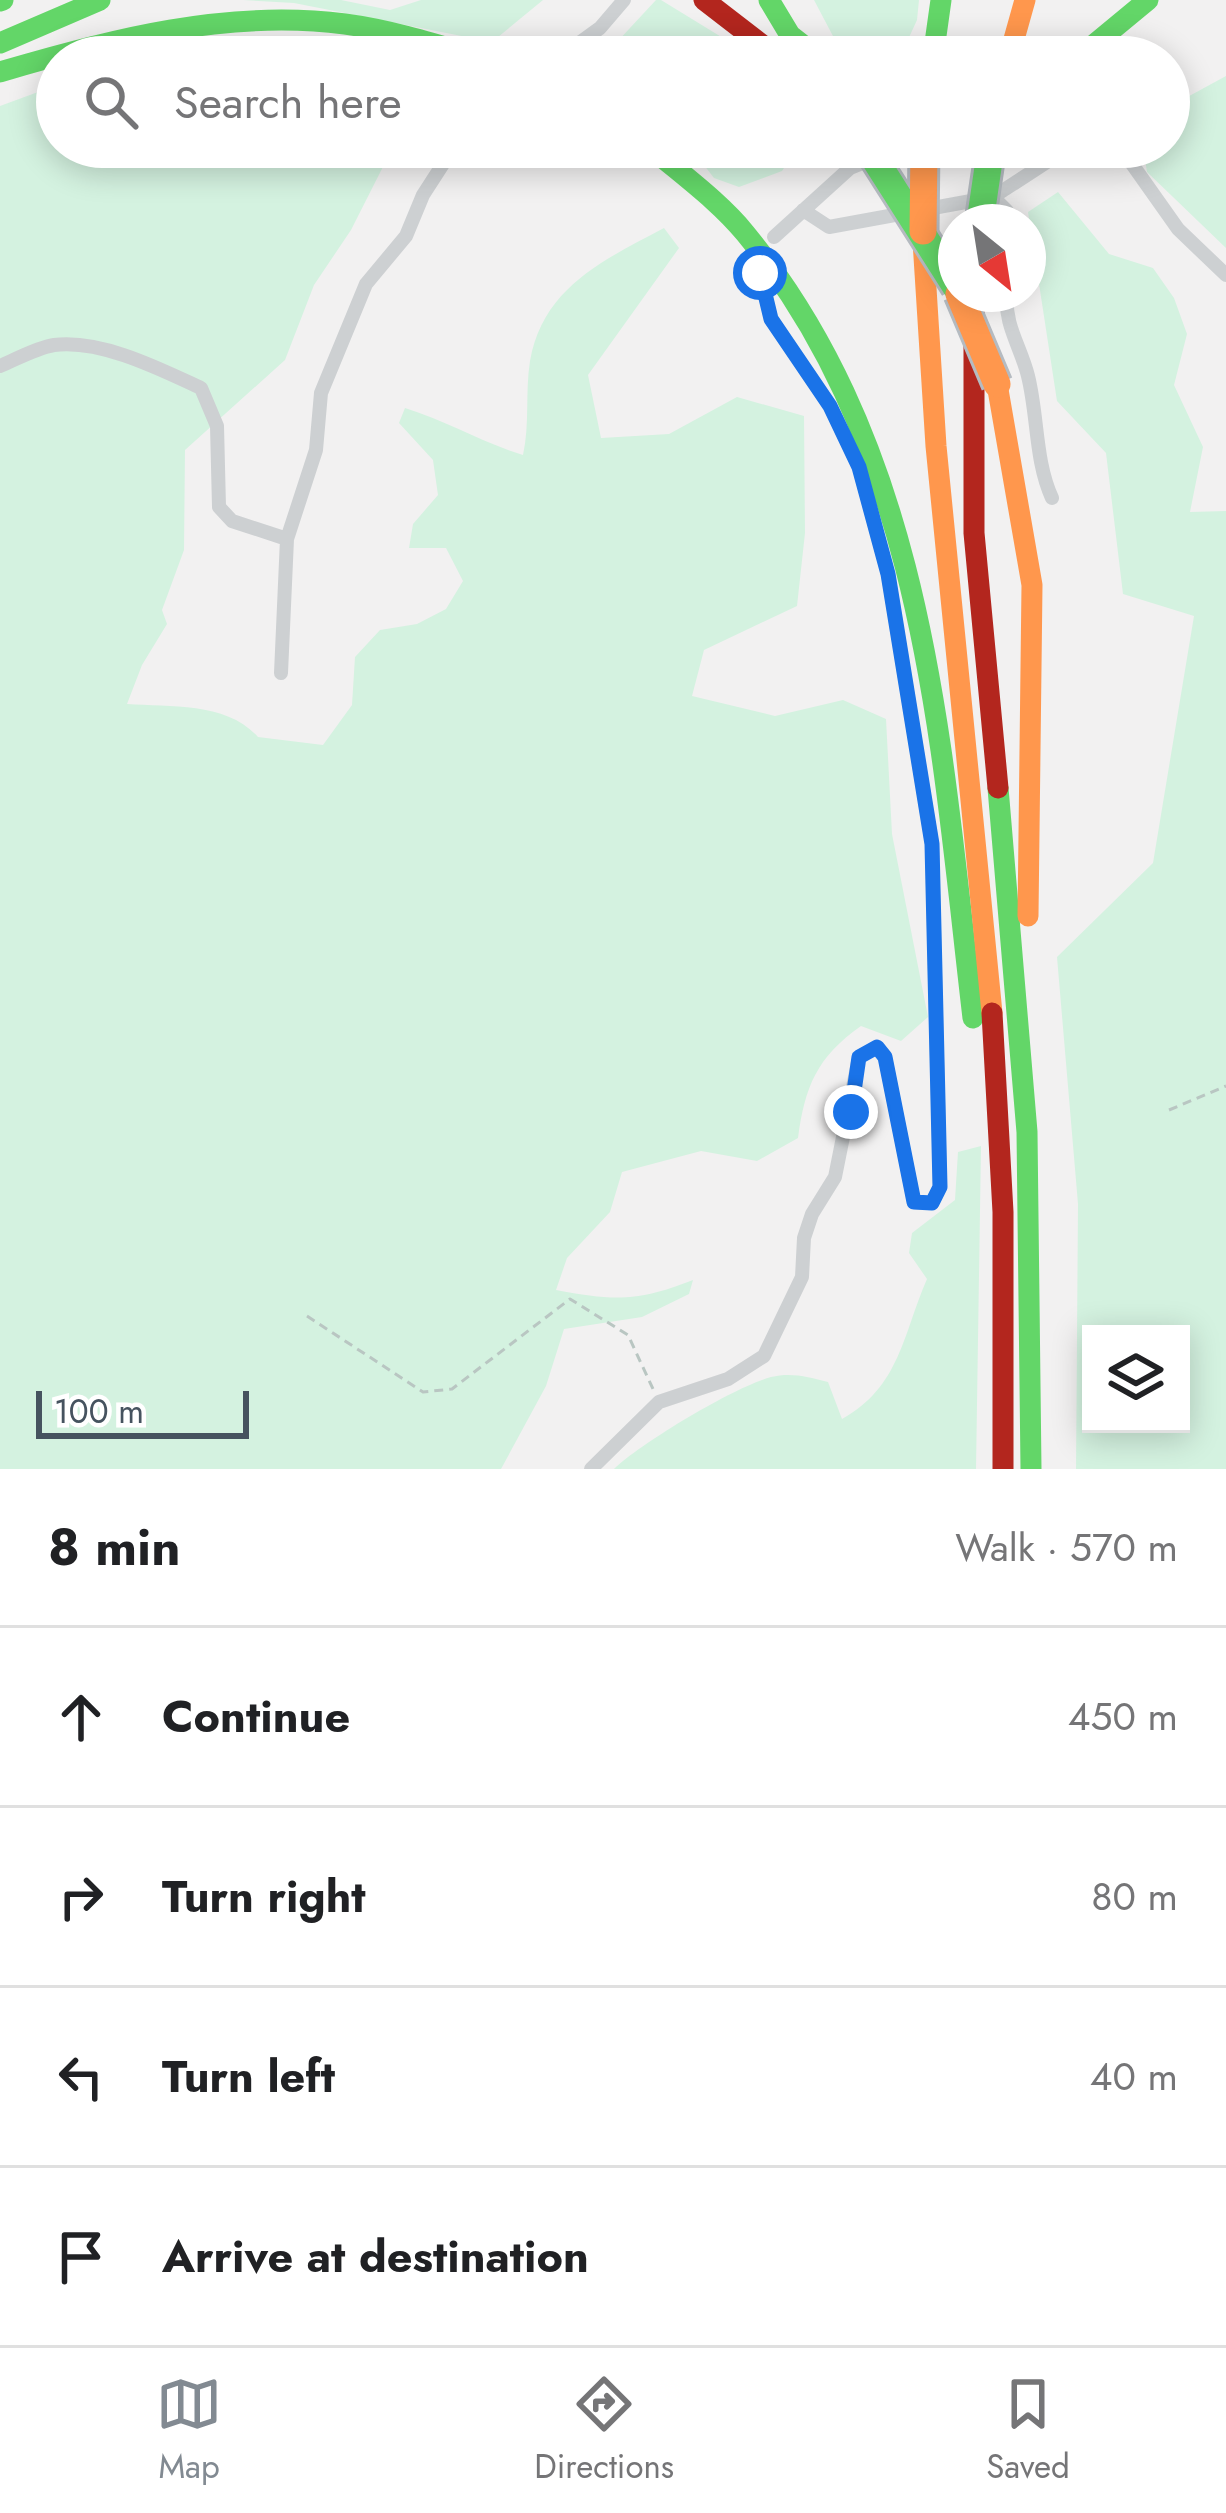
<!DOCTYPE html>
<meta charset="utf-8">
<style>
body{margin:0;font-family:Jost,sans-serif;background:#f6f6f6;color:#202124}
.controls{position:absolute;right:36px;bottom:36px;display:grid;overflow:hidden;border-radius:0px;box-shadow:0 6px 30px #0003}
.controls button{width:108px;height:108px;display:grid;place-items:center;padding:0;border:0;border-bottom:3px solid #e0e0e0;background:#fff;color:#202124;font:60px sans-serif}
.compass{position:absolute;left:938px;top:204px;width:108px;height:108px;border-radius:50%;background:#fff;box-shadow:0 6px 30px #0003;rotate:150deg}
.scale{position:absolute;left:36px;bottom:30px;width:213px;box-sizing:border-box;padding-left:12px;border:6px solid #46535f;border-top:0;font-size:33px;line-height:42px;white-space:nowrap;color:#46535f;-webkit-text-stroke:9px #fff;paint-order:stroke}
.stop{position:absolute;width:36px;height:36px;margin:-27px;border:9px solid #1a73e8;border-radius:50%;background:#fff}
.stop.end{background:#1a73e8;border-color:#fff;box-shadow:0 3px 12px #0008}
.list{margin:0;padding:0;list-style:none}
h2{display:flex;justify-content:space-between;align-items:center;height:156px;margin:0;padding:0 48px;font-size:51px}
h2 small{font-size:39px;font-weight:400;color:#757577}
.list li{display:grid;grid-template-columns:78px 1fr auto;gap:36px;align-items:center;box-sizing:border-box;height:180px;padding:0 48px;border-top:3px solid #e0e0e0}
.list b{display:block;font-size:45px;white-space:nowrap}
.list em{font-size:39px;font-style:normal;color:#757577}
.icon{flex:none;width:66px;height:66px;fill:none;stroke:currentColor;stroke-width:2;stroke-linecap:round;stroke-linejoin:round}
.map{position:relative;flex:none;width:1226px;height:1469px;overflow:hidden}
.search{position:absolute;background:#fff;box-shadow:0 6px 30px #0003;left:36px;right:36px;top:36px;height:132px;display:flex;align-items:center;gap:30px;box-sizing:border-box;padding:0 42px;border-radius:66px;color:#757577;font-size:45px}
.sheet{height:876px;background:#fff}
nav{display:flex;justify-content:space-around;align-items:center;box-sizing:border-box;height:168px;border-top:3px solid #e0e0e0;background:#fff;font-size:33px;color:#757577}
nav a{display:grid;justify-items:center;gap:6px}
nav .on{color:#828a92}
.map>svg:first-child{display:block}
.green{fill:#d4f2e0;fill-rule:evenodd}
.lines{fill:none;stroke-linecap:round;stroke-linejoin:round}
.path{stroke:#b9c6c2;stroke-width:3;stroke-dasharray:9 6;stroke-linecap:butt}
.street{stroke:#cdd0d2;stroke-width:14}
.fast{stroke:#63d668;stroke-width:21}
.slow{stroke:#ff974d;stroke-width:21}
.jam{stroke:#b3261e;stroke-width:21}
.fast-bridge-casing{stroke:#b5bbc1;stroke-width:33;stroke-linecap:butt}
.slow-bridge-casing{stroke:#b5bbc1;stroke-width:33;stroke-linecap:butt}
.fast-bridge{stroke:#63d668;stroke-width:27}
.slow-bridge{stroke:#ff974d;stroke-width:27}
.route{stroke:#1a73e8;stroke-width:15}
</style>
<div class="map">
<svg width="1226" height="1469" viewBox="0 0 1226 1469">
<rect width="100%" height="100%" fill="#f2f1f1"/>
<path class="green" d="M 243,0 L 341,0 L 390,10 L 421,0 L 543,0 L 492,42 L 294,3 Z
M 656,0 L 661,0 L 754,57 L 603,57 Z
M 814,0 L 919,0 L 917,20 L 900,57 L 844,57 Z
M 1226,76 L 1226,248 L 1147,172 L 1143,147 L 1169,147 L 1169,107 Z
M 57,85 L 57,147 L 393,147 L 351,230 L 314,285 L 285,360 L 185,450 L 184,550 L 162,610 L 167,624 L 142,665 L 127,704 C 171,707 227,702 258,737 L 323,745 L 352,705 L 355,657 L 380,630 L 417,624 L 446,609 L 463,581 L 446,548 L 409,548 L 413,524 L 438,495 L 433,460 L 399,423 L 405,408 C 447,421 481,442 523,455 C 530,424 525,392 530,361 C 543,287 604,260 664,228 L 679,248 L 588,375 L 601,438 L 669,434 L 737,397 L 804,416 L 805,533 L 797,606 L 704,650 L 692,696 L 775,716 L 843,700 L 886,719 L 892,834 L 928,1017 L 901,1041 L 861,1026 C 817,1057 805,1086 798,1138 L 757,1161 L 701,1151 L 622,1172 L 610,1212 L 567,1258 L 556,1290 C 615,1301 637,1302 693,1280 L 689,1294 L 642,1317 L 564,1329 L 546,1386 L 501,1469 L 0,1469 L 0,106 Z
M 690,147 L 798,147 L 782,171 L 739,187 L 714,178 Z
M 1058,192 L 1109,254 L 1153,268 L 1174,298 L 1187,334 L 1174,385 L 1203,447 L 1190,512 L 1226,511 L 1226,1469 L 1076,1469 L 1078,1204 L 1057,957 L 1153,863 L 1194,616 L 1123,594 L 1106,453 L 1057,401 L 1028,212 ZM 1091,1334 L 1181,1334 L 1181,1424 L 1091,1424 Z
M 981,1146 L 976,1469 L 614,1469 C 641,1443 734,1387 771,1377 C 791,1372 809,1377 828,1382 L 842,1419 C 900,1387 903,1334 927,1279 L 909,1253 L 912,1233 L 955,1200 L 958,1152 Z"/>
<g class="lines">
<path class="path" d="M 1169,1110 L 1226,1086
M 307,1316 L 423,1392 L 452,1389 L 570,1299 L 628,1335 L 653,1389"/>
<path class="street" d="M 560,57 L 600,28 L 624,0
M 1120,147 L 1178,229 L 1226,275
M 993,197 L 1007,211 L 1010,222
M 803,210 L 829,227 L 993,197 L 1070,147
M 774,237 L 850,168 L 902,147
M 1007,294 C 1004,325 1021,347 1028,376 C 1038,416 1035,461 1052,498
M 0,366 C 17,359 36,348 54,345 C 101,339 160,369 201,388 L 217,426 L 219,507 L 232,521 L 287,539
M 281,673 L 287,539 L 316,450 L 321,393 L 366,284 L 406,236 L 423,195 L 454,147
M 591,1469 L 659,1402 L 728,1379 L 764,1356 L 802,1277 L 804,1238 L 812,1214 L 835,1177 L 859,1057 L 877,1047 L 885,1057 L 914,1202 L 932,1203 L 940,1187 L 932,844 L 888,574 L 859,467 L 830,406 L 771,319 L 760,273"/>
<path class="fast" d="M 769,0 L 790,35 L 818,57
M 0,1 L 3,0
M 0,43 L 100,0
M 933,57 L 941,0
M 1079,57 L 1148,0
M 0,72 C 111,39 228,9 345,24 C 390,30 435,44 479,57
M 650,147 C 681,174 719,201 745,233 C 926,454 941,746 973,1018
M 998,788 L 1027,1132 L 1031,1469"/>
<path class="slow" d="M 1009,57 L 1025,0
M 923,241 L 936,446 L 992,1013
M 997,384 L 1032,585 L 1028,916"/>
<path class="jam" d="M 704,0 L 778,57
M 974,294 L 974,533 L 998,788
M 992,1013 L 1003,1212 L 1003,1469"/>
<defs>
<path id="fast-bridge" d="M 867,147 L 956,287
M 980,222 L 991,147"/>
<path id="slow-bridge" d="M 923,231 L 924,147
M 959,294 L 997,384"/>
</defs>
<use href="#fast-bridge" class="fast-bridge-casing"/>
<use href="#slow-bridge" class="slow-bridge-casing"/>
<use href="#fast-bridge" class="fast-bridge"/>
<use href="#slow-bridge" class="slow-bridge"/>
</g>
<g class="lines">
<path class="route" d="M 760,273 L 771,319 L 830,406 L 859,467 L 888,574 L 932,844 L 940,1187 L 932,1203 L 914,1202 L 885,1057 L 877,1047 L 859,1057 L 851,1112"/>
</g>
</svg>
<div class="controls">
<button><svg class="icon" aria-label="layers" viewBox="0 0 24 24"><path d="M12 4l9 5-9 5-9-5zM3 14l9 5 9-5"/></svg></button>
</div>
<svg class="compass" viewBox="-18 -18 36 36"><path d="M0-13l5 13h-10z" fill="#e53935"/><path d="M0 13l5-13h-10z" fill="#757577"/></svg>
<div class="scale">100 m</div>
<div class="stop" style="left:760px;top:273px"></div>
<div class="stop end" style="left:851px;top:1112px"></div>
<div class="search"><svg class="icon" aria-label="search" viewBox="0 0 24 24"><circle cx="10" cy="10" r="6"/><path d="M15 15l6 6"/></svg>Search here</div>
</div>
<section class="sheet">
<h2>8 min<small>Walk · 570 m</small></h2>
<ul class="list">
<li><svg class="icon" aria-label="ahead" viewBox="0 0 24 24"><path d="M12 20V5M6 11l6-6 6 6"/></svg><div><b>Continue</b></div><em>450 m</em></li>
<li><svg class="icon" aria-label="right" viewBox="0 0 24 24"><path d="M7 20v-9h11M14 6l5 5-5 5"/></svg><div><b>Turn right</b></div><em>80 m</em></li>
<li><svg class="icon" aria-label="left" viewBox="0 0 24 24"><path d="M17 20v-9H6M10 6l-5 5 5 5"/></svg><div><b>Turn left</b></div><em>40 m</em></li>
<li><svg class="icon" aria-label="arrive" viewBox="0 0 24 24"><path d="M6 21V4h12l-3 4 3 4H6"/></svg><div><b>Arrive at destination</b></div></li>
</ul>
</section>
<nav>
<a class="on"><svg class="icon" aria-label="map" viewBox="0 0 24 24"><path d="M3 6l6-2 6 2 6-2v14l-6 2-6-2-6 2zM9 4v14M15 6v14"/></svg>Map</a>
<a><svg class="icon" aria-label="directions" viewBox="0 0 24 24"><path d="M12 3l9 9-9 9-9-9zM9 14v-3h6M13 9l2 2-2 2"/></svg>Directions</a>
<a><svg class="icon" aria-label="saved" viewBox="0 0 24 24"><path d="M7 4h10v16l-5-4-5 4z"/></svg>Saved</a>
</nav>
